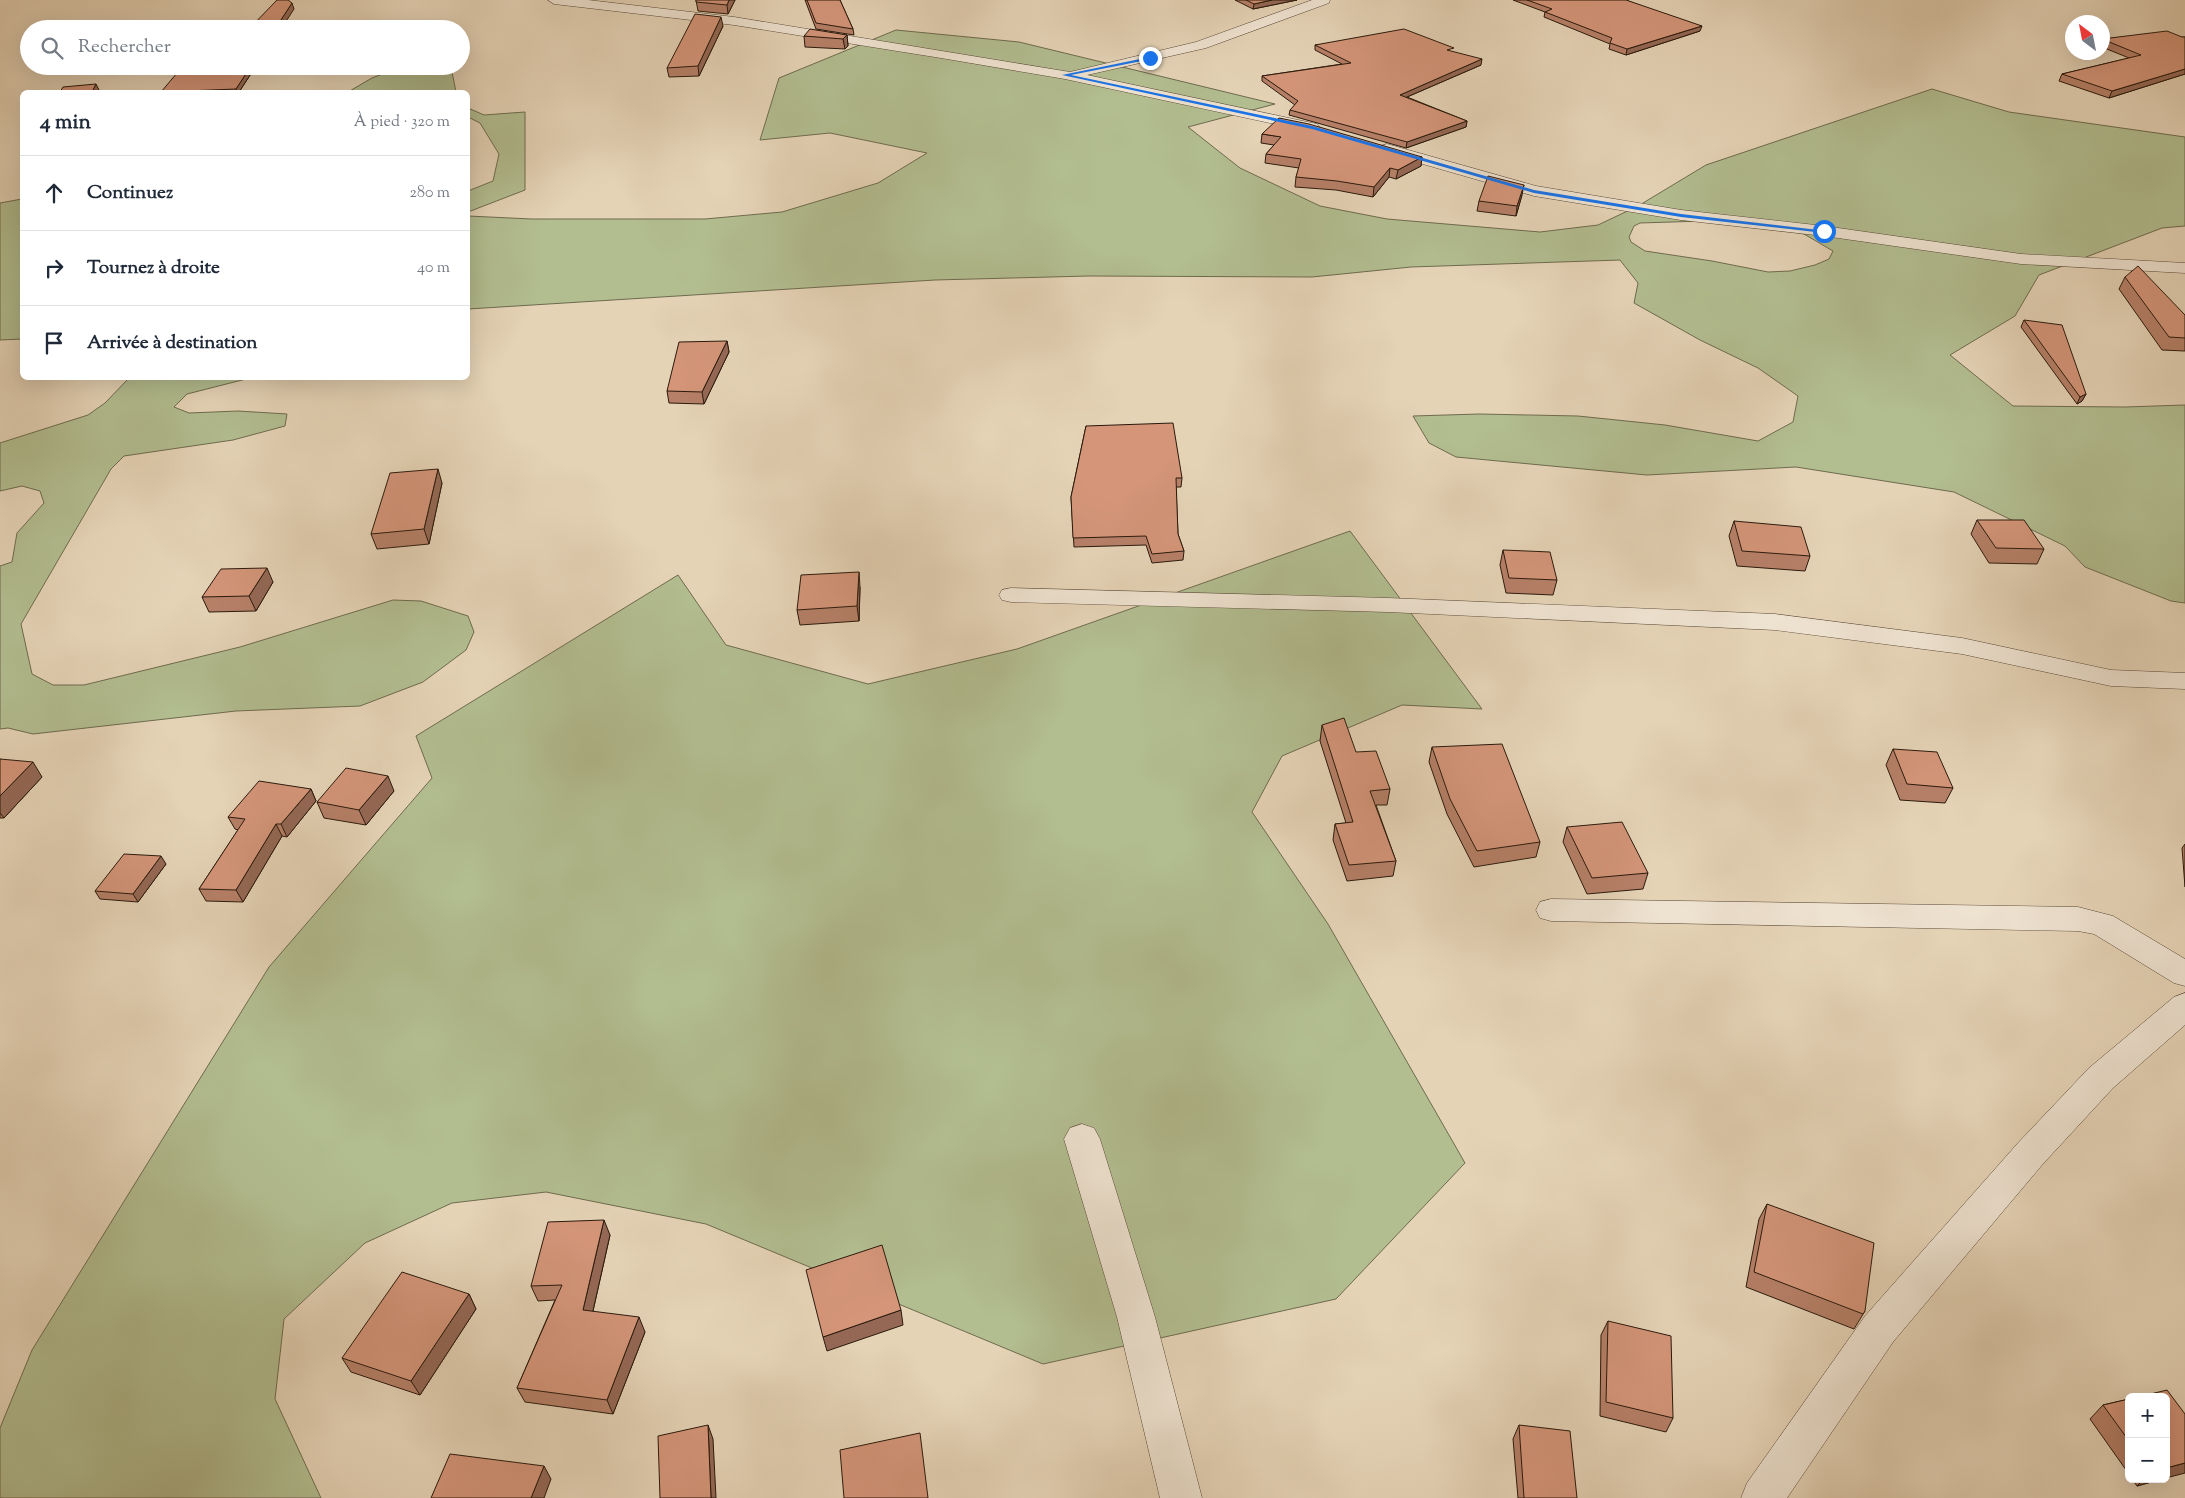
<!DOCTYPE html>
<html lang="fr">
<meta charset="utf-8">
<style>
body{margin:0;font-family:"Sorts Mill Goudy",serif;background:#f2f2f3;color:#1f2937}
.controls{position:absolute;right:15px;bottom:15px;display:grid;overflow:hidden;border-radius:8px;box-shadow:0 5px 20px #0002}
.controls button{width:45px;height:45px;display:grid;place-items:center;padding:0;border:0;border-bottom:1px solid #e0e1e3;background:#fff;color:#1f2937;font:25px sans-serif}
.compass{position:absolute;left:2065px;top:15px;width:45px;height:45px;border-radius:50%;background:#fff;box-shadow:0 5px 20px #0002;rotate:328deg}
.stop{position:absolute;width:15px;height:15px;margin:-11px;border:4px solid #1a73e8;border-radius:50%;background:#fff}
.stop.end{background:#1a73e8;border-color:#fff;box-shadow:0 1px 5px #0008}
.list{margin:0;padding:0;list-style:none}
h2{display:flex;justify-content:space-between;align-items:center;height:65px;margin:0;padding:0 20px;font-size:21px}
h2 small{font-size:16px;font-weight:400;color:#747a83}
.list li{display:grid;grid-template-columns:32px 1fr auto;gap:15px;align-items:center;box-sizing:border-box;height:75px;padding:0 20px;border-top:1px solid #e0e1e3}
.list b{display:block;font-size:19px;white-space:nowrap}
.list em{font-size:16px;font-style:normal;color:#747a83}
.icon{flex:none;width:28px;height:28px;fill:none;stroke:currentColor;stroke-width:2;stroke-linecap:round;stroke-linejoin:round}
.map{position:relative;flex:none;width:2185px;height:1498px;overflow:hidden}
.search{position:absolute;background:#fff;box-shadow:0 5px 20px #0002;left:20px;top:20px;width:450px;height:55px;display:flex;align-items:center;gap:12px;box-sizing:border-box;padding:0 18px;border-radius:28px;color:#747a83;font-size:19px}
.panel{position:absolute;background:#fff;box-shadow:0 5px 20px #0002;left:20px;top:90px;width:450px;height:290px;border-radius:8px}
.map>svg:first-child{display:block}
.green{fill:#b2bd90;stroke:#6e6b4e;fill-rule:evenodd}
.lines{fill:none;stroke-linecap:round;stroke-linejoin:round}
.minor-casing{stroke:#594836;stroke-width:1}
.minor{fill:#eee2d0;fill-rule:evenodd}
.wall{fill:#b68068;stroke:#2a190c}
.shaded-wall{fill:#946855;stroke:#2a190c}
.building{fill:#d49579;stroke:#2a190c}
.route{fill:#1a73e8}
</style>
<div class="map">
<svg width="2185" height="1498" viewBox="0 0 2185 1498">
<rect width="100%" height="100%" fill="#e5d3b6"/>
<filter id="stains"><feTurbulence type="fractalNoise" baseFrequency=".004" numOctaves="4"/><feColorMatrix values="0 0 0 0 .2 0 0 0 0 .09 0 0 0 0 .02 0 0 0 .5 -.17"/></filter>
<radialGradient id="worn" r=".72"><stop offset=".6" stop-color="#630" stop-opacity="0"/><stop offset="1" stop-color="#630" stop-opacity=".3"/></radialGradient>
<path class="green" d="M 896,30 L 1019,42 L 1275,104 L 1188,127 L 1240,168 L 1320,206 L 1387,219 L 1540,232 L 1598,225 L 1638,206 L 1706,165 L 1932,89 L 2009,112 L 2185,137 L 2185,226 L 2162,228 L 2039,275 L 2015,316 L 1950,355 L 2013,406 L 2125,407 L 2185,405 L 2185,603 L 2171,601 L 2085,567 L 2065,546 L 1954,492 L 1796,467 L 1647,475 L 1456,457 L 1429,443 L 1413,416 L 1479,414 L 1578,416 L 1665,425 L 1758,441 L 1793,422 L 1798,396 L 1758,368 L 1700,340 L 1634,303 L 1638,283 L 1620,260 L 1411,267 L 1312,277 L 1089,276 L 935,280 L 468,309 L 468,216 L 532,219 L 705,219 L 782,212 L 878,183 L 927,153 L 830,133 L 760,140 L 779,78 ZM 1735,220 L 1804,234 L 1833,251 L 1829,259 L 1815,265 L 1790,271 L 1768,272 L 1712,261 L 1645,251 L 1631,242 L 1629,237 L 1634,226 L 1640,223 Z
M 403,66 L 445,66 L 452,72 L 456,92 L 348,92 L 372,78 Z
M 468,108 L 484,115 L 525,112 L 525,190 L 468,212 L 468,191 L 493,181 L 499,154 L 480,123 L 468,117 Z
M 22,199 L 22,339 L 0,340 L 0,203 Z
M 129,378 L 250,378 L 187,394 L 174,407 L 189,413 L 238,411 L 287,414 L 285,426 L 233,440 L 124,456 L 111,469 L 21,624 L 32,674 L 53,685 L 84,685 L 240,647 L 393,600 L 421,601 L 468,616 L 474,632 L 466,650 L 423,682 L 360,706 L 236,711 L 33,734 L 8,728 L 0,729 L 0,566 L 12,562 L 17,533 L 44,503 L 40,491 L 22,486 L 0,491 L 0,443 L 88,415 L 105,403 Z
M 1350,531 L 1482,709 L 1402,705 L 1282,756 L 1252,812 L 1328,924 L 1465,1163 L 1336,1299 L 1043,1364 L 706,1224 L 546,1192 L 452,1203 L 365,1243 L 284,1319 L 275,1399 L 321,1498 L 0,1498 L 0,1428 L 32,1350 L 269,967 L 432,778 L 416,736 L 678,575 L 726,645 L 868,684 L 1017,649 Z"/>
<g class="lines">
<defs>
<path id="minor" d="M 548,0 L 588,0 L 734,17 L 1070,72 L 1196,42 L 1312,0 L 1330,0 L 1329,3 L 1206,48 L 1087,75 L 1317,124 L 1320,127 L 1317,130 L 1312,132 L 1065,79 L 941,58 L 734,25 L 554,4 Z
M 1387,144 L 1536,186 L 1681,210 L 1824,226 L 2021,254 L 2185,263 L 2185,273 L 2021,264 L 1824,236 L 1681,220 L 1534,196 L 1381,152 L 1379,149 L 1381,146 Z
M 1011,588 L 1388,598 L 1775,614 L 1962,638 L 2111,670 L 2185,673 L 2185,689 L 2111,686 L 1962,654 L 1775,630 L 1388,612 L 1011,602 L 1002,600 L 999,595 L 1002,590 Z
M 1551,899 L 2078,907 L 2113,916 L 2185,959 L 2185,986 L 2174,983 L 2094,934 L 2078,931 L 1551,921 L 1540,918 L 1536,910 L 1540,902 Z
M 2185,993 L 2185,1025 L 2113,1088 L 2042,1165 L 1893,1342 L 1787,1498 L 1741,1498 L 1747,1483 L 1865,1316 L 2018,1143 L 2089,1068 L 2174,997 Z
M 1082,1124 L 1094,1128 L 1100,1139 L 1155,1317 L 1202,1498 L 1160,1498 L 1117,1317 L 1064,1139 L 1070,1128 Z"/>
</defs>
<use href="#minor" class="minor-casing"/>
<use href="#minor" class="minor"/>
</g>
<path class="wall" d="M 696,0 L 735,0 L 728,14 L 698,11 Z
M 805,0 L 840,0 L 853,29 L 854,35 L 816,29 Z
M 1235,0 L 1297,0 L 1253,9 Z
M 1513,0 L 1626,0 L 1700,31 L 1626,55 L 1609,49 L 1610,44 L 1544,17 L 1545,12 Z
M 723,26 L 699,76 L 669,77 L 667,68 Z
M 847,35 L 848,46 L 845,49 L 805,47 L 804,36 Z
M 2182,37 L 2185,37 L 2185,74 L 2109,98 L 2059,81 L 2062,74 L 2129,58 L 2102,47 L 2102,39 Z
M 1315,45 L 1453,52 L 1481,65 L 1407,97 L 1467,121 L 1466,127 L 1406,148 L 1289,115 L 1290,110 L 1295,105 L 1262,81 L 1262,76 L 1342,64 L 1315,50 Z
M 256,66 L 239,92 L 161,92 Z
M 1262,134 L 1422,157 L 1421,166 L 1396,179 L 1389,177 L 1373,197 L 1336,190 L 1295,187 L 1296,177 L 1299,168 L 1265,163 L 1266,154 L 1274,145 L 1261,143 Z
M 1522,195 L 1516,216 L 1477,211 L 1479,201 Z
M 2125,277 L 2185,315 L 2185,351 L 2162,350 L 2119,289 Z
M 2024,320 L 2086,394 L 2082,401 L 2077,404 L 2021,327 Z
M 727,341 L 729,352 L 704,404 L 669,403 L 667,391 Z
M 1086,426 L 1182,478 L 1181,487 L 1176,487 L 1178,534 L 1184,551 L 1183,560 L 1152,563 L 1146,545 L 1074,547 L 1071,497 Z
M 442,483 L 429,544 L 377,549 L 371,534 Z
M 1977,520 L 2044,549 L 2037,564 L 1989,563 L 1971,534 Z
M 1734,521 L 1810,556 L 1805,571 L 1737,566 L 1729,536 Z
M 1503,550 L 1557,580 L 1553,595 L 1506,593 L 1500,565 Z
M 273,582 L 256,611 L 209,612 L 202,597 Z
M 860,587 L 859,621 L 800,625 L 797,610 Z
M 1322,725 L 1356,752 L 1390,789 L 1387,805 L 1376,805 L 1396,861 L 1393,876 L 1347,881 L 1333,840 L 1335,824 L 1346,823 L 1320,741 Z
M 1432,747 L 1540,842 L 1536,857 L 1474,867 L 1447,814 L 1429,762 Z
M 1893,749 L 1953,788 L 1945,803 L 1900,800 L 1886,765 Z
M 0,759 L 42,777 L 4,818 L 0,818 Z
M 311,789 L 316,801 L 287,837 L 282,836 L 243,902 L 206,901 L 199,889 L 238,830 L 235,829 L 228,817 Z
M 394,791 L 366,825 L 324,818 L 317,802 Z
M 1567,827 L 1648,873 L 1643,889 L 1587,894 L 1563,842 Z
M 2185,844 L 2185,887 L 2182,848 Z
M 166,864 L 138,902 L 100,899 L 95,891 Z
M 1767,1204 L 1865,1311 L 1854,1329 L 1746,1287 L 1759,1219 Z
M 610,1235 L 593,1311 L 645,1332 L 613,1414 L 525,1402 L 517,1388 L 555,1300 L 538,1301 L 531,1286 Z
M 469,1294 L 476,1309 L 420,1395 L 351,1372 L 342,1358 Z
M 1608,1321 L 1673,1418 L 1666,1432 L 1600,1416 L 1601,1335 Z
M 2129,1399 L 2129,1474 L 2090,1419 L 2103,1405 Z
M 1519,1425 L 1577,1498 L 1518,1498 L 1513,1439 Z
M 2132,1479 L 2162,1479 L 2137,1486 Z"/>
<path class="shaded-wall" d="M 729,0 L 735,0 L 728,14 L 727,5 Z
M 1272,0 L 1297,0 L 1253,9 L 1254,4 Z
M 292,3 L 294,9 L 281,29 L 275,29 Z
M 721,17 L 723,26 L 699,76 L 698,66 Z
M 1702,26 L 1700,31 L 1626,55 L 1627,49 Z
M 847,35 L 848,46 L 845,49 L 843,39 Z
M 1482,59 L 1481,65 L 1400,100 L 1400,95 Z
M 251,66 L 256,66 L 239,92 L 237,92 L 236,89 Z
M 2185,69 L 2185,74 L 2109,98 L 2112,91 Z
M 96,84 L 100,92 L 92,92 Z
M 1467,121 L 1466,127 L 1406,148 L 1407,142 Z
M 1422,157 L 1421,166 L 1396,179 L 1398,170 Z
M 1390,168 L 1389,177 L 1373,197 L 1374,187 Z
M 1524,185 L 1522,195 L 1516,216 L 1517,206 Z
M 727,341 L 729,352 L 704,404 L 702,392 Z
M 2086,394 L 2082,401 L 2077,404 L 2080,397 Z
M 438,469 L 442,483 L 429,544 L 424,529 Z
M 267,568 L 273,582 L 256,611 L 249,596 Z
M 859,572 L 860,587 L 859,621 L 857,606 Z
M 33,762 L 42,777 L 4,818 L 0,813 L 0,796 Z
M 388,776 L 394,791 L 366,825 L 359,810 Z
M 311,789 L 316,801 L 287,837 L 281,824 Z
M 276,824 L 282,836 L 243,902 L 236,890 Z
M 161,856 L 166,864 L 138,902 L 133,894 Z
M 604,1220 L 610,1235 L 590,1324 L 583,1310 Z
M 469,1294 L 476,1309 L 420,1395 L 411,1381 Z
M 901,1310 L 903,1325 L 827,1351 L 823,1337 Z
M 639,1317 L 645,1332 L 613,1414 L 607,1400 Z
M 708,1425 L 713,1439 L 716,1498 L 711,1498 Z
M 2185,1463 L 2185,1473 L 2166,1478 L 2166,1468 Z
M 544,1466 L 551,1479 L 544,1498 L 531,1498 Z
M 2144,1479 L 2162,1479 L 2137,1486 Z"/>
<path class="building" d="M 277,0 L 288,0 L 292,3 L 275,29 L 249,29 Z
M 696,0 L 729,0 L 727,5 L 696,2 Z
M 807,0 L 840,0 L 853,29 L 816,23 Z
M 1246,0 L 1272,0 L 1254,4 Z
M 1527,0 L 1626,0 L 1702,26 L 1627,49 L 1610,43 L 1612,38 L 1545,12 L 1552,9 Z
M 695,14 L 721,17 L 698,66 L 667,68 Z
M 810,29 L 847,35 L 843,39 L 804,36 Z
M 1404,29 L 1454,48 L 1447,50 L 1482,59 L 1400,95 L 1467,121 L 1407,142 L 1290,110 L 1298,101 L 1262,76 L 1351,63 L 1315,45 Z
M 2167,31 L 2182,37 L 2185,37 L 2185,69 L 2112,91 L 2062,74 L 2141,55 L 2102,39 Z
M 183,66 L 251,66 L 236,89 L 161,92 Z
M 96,84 L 92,92 L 60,92 L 63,87 Z
M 1279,118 L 1309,124 L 1422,157 L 1398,170 L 1390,168 L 1374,187 L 1337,181 L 1296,177 L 1301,159 L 1266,154 L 1281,137 L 1262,134 Z
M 1488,176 L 1524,185 L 1517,206 L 1479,201 Z
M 2138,266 L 2185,315 L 2185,338 L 2169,337 L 2125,277 Z
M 2024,320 L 2062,325 L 2086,394 L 2080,397 Z
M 727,341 L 702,392 L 667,391 L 679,342 Z
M 1173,423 L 1182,478 L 1176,478 L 1178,534 L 1184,551 L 1152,554 L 1146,536 L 1073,538 L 1071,497 L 1086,426 Z
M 438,469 L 424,529 L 371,534 L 390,473 Z
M 1977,520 L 2024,520 L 2044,549 L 1996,548 Z
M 1734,521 L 1801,527 L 1810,556 L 1742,551 Z
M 1503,550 L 1550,552 L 1557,580 L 1509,578 Z
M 267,568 L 249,596 L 202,597 L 221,569 Z
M 859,572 L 857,606 L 797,610 L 801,575 Z
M 1344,718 L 1356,752 L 1376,751 L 1390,789 L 1370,791 L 1396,861 L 1349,865 L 1335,824 L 1353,822 L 1322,725 Z
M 1502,744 L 1540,842 L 1477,851 L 1450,799 L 1432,747 Z
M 1893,749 L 1937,752 L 1953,788 L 1907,784 Z
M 0,759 L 33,762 L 0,796 Z
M 346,768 L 388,776 L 359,810 L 317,802 Z
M 259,781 L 311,789 L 281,824 L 276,824 L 236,890 L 199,889 L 245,819 L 228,817 Z
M 1622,822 L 1648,873 L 1592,878 L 1567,827 Z
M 124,854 L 161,856 L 133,894 L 95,891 Z
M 1767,1204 L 1874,1243 L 1865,1311 L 1863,1314 L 1754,1272 Z
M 604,1220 L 583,1310 L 639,1317 L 607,1400 L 517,1388 L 562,1285 L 531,1286 L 548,1222 Z
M 882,1245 L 901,1310 L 823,1337 L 806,1270 Z
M 402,1272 L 469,1294 L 411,1381 L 342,1358 Z
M 1608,1321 L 1671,1336 L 1673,1418 L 1606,1402 Z
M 2167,1390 L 2185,1414 L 2185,1463 L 2166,1468 L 2166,1397 L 2138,1397 Z
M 2129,1399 L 2129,1441 L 2103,1405 Z
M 708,1425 L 711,1498 L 660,1498 L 658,1436 Z
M 1519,1425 L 1570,1431 L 1577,1498 L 1524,1498 Z
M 920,1433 L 928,1498 L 844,1498 L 840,1450 Z
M 450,1454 L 544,1466 L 531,1498 L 431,1498 Z"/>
<path class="route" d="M 1150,57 L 1152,59 L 1071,75 L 1312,126 L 1534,190 L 1681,214 L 1827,231 L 1824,233 L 1681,217 L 1534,193 L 1312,129 L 1062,75 Z"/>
<rect width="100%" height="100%" filter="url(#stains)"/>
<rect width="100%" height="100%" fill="url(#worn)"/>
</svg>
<div class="controls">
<button>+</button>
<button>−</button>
</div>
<svg class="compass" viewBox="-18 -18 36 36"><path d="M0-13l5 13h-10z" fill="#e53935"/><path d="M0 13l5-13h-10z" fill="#747a83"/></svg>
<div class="stop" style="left:1824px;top:231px"></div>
<div class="stop end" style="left:1150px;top:58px"></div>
<div class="search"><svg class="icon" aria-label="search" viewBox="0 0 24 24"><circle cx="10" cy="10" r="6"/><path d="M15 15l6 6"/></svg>Rechercher</div>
<section class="panel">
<h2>4 min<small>À pied · 320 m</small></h2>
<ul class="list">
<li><svg class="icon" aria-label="ahead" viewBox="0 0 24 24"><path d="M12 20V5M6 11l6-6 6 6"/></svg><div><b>Continuez</b></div><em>280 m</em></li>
<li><svg class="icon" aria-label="right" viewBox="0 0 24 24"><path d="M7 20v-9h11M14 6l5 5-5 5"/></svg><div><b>Tournez à droite</b></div><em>40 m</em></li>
<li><svg class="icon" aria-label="arrive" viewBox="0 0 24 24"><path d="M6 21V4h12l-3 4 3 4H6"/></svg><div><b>Arrivée à destination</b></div></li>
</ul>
</section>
</div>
